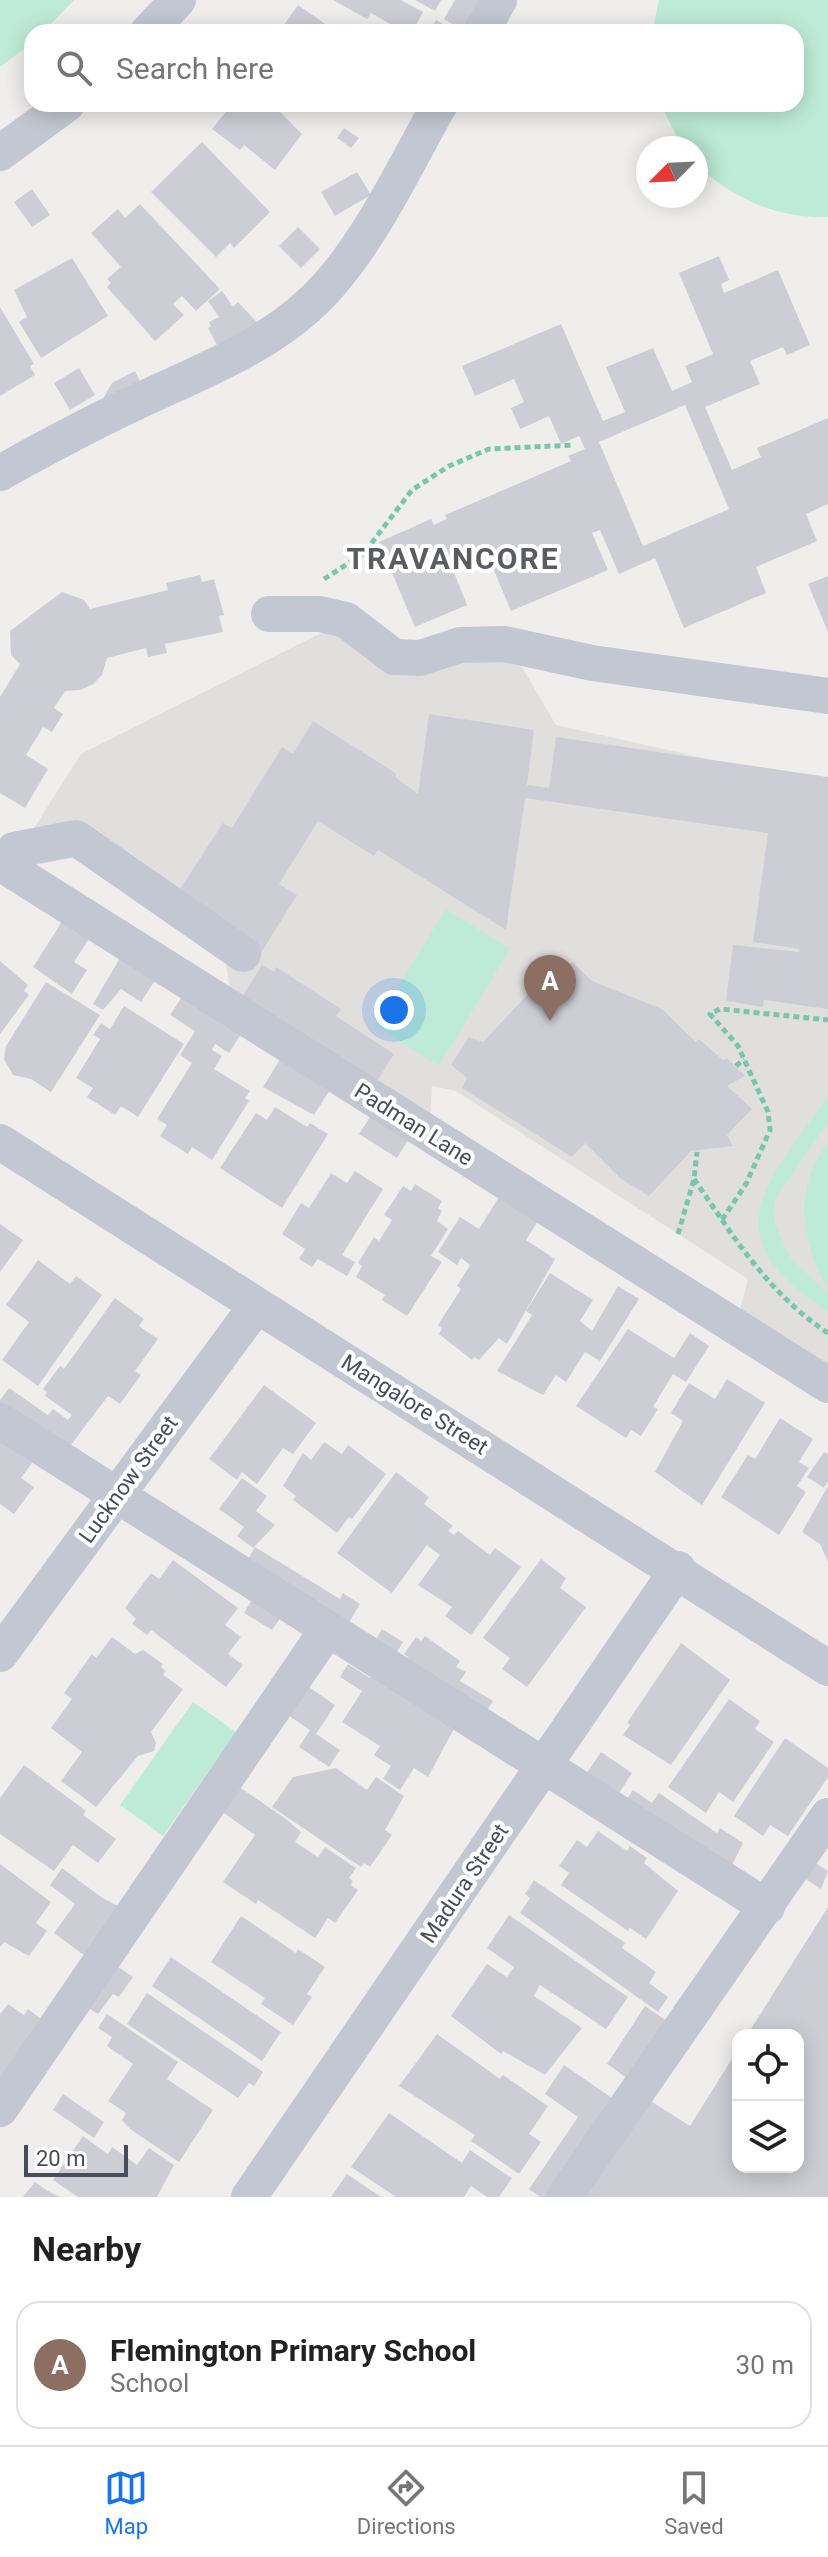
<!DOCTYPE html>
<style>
body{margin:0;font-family:Roboto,sans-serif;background:#f6f6f6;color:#222}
.controls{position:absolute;right:24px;bottom:24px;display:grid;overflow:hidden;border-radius:16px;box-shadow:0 4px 20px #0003}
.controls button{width:72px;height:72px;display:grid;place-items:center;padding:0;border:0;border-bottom:2px solid #e0e0e0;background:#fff;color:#222;font:40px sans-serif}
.compass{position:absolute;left:636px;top:136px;width:72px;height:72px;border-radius:50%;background:#fff;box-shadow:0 4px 20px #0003;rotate:246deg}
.scale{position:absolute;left:24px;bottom:20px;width:104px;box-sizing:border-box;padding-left:8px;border:4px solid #474d59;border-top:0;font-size:22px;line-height:28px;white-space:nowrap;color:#474d59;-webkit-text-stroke:6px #fff;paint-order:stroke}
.you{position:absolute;left:394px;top:1010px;width:28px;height:28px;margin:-20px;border:6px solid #fff;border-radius:50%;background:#1a73e8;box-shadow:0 0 0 12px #1a73e833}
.badge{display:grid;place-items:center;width:52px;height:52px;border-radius:50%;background:#1a73e8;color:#fff;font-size:26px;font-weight:700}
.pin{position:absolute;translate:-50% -66px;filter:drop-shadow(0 2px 4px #0008)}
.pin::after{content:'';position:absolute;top:42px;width:28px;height:24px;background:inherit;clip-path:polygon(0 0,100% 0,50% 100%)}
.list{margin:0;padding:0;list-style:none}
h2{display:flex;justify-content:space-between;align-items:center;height:104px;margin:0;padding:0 32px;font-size:34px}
h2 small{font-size:26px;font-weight:400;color:#767676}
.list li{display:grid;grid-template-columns:52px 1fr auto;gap:24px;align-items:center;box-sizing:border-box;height:128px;margin:0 16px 16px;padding:0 16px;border:2px solid #e0e0e0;border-radius:24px}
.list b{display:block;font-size:30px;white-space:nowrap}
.list p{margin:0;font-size:26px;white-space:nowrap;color:#767676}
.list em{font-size:26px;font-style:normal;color:#767676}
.icon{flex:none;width:44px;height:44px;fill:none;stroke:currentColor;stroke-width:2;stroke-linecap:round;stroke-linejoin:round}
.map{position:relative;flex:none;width:828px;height:2197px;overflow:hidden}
.search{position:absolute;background:#fff;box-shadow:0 4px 20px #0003;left:24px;right:24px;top:24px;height:88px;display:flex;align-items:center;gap:20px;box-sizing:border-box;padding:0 28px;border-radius:24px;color:#767676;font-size:30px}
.sheet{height:248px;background:#fff}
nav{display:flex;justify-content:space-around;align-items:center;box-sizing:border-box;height:112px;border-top:2px solid #e0e0e0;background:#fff;font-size:22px;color:#767676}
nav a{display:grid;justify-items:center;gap:4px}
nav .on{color:#1a73e8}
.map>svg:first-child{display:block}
.education{fill:#e1dfde}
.green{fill:#beebd8}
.building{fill:#cdced5;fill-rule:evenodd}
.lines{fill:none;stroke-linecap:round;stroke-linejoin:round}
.path{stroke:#79c6af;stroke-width:5;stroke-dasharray:6 4;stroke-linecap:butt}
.minor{stroke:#c2c7d1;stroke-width:36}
.labels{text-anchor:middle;stroke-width:8;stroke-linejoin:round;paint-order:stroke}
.street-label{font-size:22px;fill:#474d59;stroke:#fff}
.district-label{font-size:30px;font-weight:bold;letter-spacing:2px;fill:#5a5c62;stroke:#fff}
</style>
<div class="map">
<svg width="828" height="2197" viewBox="0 0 828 2197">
<rect width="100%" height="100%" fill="#f0eeed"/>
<path class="education" d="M 325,631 L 520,664 L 556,725 L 717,761 L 828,779 L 828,1374 L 738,1317 L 748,1279 L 456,1091 L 432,1086 L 430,1123 L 231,995 L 225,958 L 73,858 L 29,866 L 15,858 L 81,754 Z"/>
<path class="green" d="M 0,0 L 74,0 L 43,32 L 32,32 L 32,43 L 0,67 Z
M 659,0 L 828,0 L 828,217 C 775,218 735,199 696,165 L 696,148 L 683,148 L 660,104 L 796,104 L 796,32 L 652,32 Z
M 446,909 L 510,949 L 439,1066 L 374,1025 Z
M 828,1095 L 828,1122 L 774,1201 L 774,1222 L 790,1257 L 828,1294 L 828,1312 C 708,1233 767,1186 828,1095 Z
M 828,1143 L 828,1289 C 801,1244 792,1186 828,1143 Z
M 193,1702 L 236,1732 L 163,1836 L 120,1805 Z"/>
<path class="building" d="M 333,0 L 401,0 L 423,12 L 412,32 L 404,32 L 371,13 L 367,19 Z
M 415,0 L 441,0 L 435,11 Z
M 455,0 L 486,0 L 466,32 L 444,19 Z
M 298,5 L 337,32 L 279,32 Z
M 436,20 L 458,32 L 429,32 Z
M 232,104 L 272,104 L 302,134 L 275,170 L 244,145 L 240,150 L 212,129 Z
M 344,128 L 359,138 L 351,148 L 337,138 Z
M 202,142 L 270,212 L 234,248 L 230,243 L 216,257 L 151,192 Z
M 357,172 L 371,195 L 335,216 L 321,192 Z
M 32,189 L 50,215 L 32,227 L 14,202 Z
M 140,204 L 220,289 L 196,311 L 182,296 L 173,304 L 184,315 L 155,341 L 107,287 L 111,283 L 107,279 L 121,267 L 91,233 L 118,209 L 125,218 Z
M 298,227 L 320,249 L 301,268 L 279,246 Z
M 719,256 L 729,280 L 721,284 L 724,293 L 778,270 L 810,345 L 787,355 L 783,347 L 750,361 L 760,384 L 705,407 L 732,470 L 761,457 L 757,448 L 828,418 L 828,504 L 806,514 L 817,541 L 756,567 L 766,593 L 684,628 L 655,558 L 619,574 L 600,530 L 592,533 L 608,570 L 511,611 L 488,556 L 466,566 L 464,559 L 451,565 L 467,605 L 415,627 L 379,542 L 431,519 L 434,525 L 447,519 L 445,515 L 571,461 L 568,456 L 585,449 L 579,436 L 561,444 L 549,416 L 520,429 L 511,408 L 524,402 L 514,379 L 475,396 L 462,366 L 561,324 L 603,421 L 625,412 L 606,367 L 653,348 L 672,391 L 692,382 L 685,366 L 713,354 L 679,273 ZM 685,405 L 729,509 L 643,546 L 599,442 Z
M 72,258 L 108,316 L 41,358 L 19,322 L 27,317 L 14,290 Z
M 222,291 L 233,307 L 238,302 L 262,328 L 218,347 L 208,328 L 211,326 L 209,322 L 219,317 L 208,301 Z
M 0,307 L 34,364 L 30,366 L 35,375 L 0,396 Z
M 79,368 L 95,395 L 70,410 L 54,383 Z
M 135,371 L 143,387 L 101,402 L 112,383 Z
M 200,575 L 202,582 L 214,579 L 224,615 L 219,616 L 223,632 L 165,644 L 167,653 L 148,657 L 146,648 L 107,658 L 102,675 L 93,684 L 81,690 L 65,691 L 54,708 L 63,714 L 52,732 L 43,727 L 26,755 L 48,769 L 25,808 L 0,793 L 0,697 L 20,664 L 11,655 L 10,631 L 62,592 L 84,600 L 90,609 L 168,590 L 166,583 Z
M 828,576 L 828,632 L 808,584 Z
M 429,714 L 534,730 L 527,785 L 549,788 L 556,737 L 828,777 L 828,1009 L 764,1000 L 763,1007 L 726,1001 L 733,945 L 799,952 L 800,949 L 753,942 L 768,833 L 525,798 L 506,930 L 378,850 L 374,856 L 318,821 L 279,884 L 297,895 L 261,953 L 176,895 L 223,823 L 232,828 L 282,747 L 293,754 L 313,721 L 397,774 L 395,777 L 418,794 Z
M 65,917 L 92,934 L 74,962 L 87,970 L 72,994 L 33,967 Z
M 121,956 L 161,971 L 141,1002 L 121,989 L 103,1010 L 93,1004 Z
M 0,961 L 28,985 L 24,991 L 29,995 L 0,1034 Z
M 559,961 L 567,968 L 572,962 L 592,981 L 662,1009 L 696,1042 L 699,1039 L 723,1060 L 727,1058 L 745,1076 L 727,1086 L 752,1109 L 727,1135 L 733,1146 L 691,1151 L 649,1196 L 621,1179 L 585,1143 L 572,1157 L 462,1088 L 467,1078 L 451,1065 L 469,1037 L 483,1042 Z
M 262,965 L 274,972 L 276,967 L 341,1009 L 336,1016 L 394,1054 L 376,1083 L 243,995 Z
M 46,982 L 100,1015 L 51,1092 L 31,1079 L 13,1075 L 4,1059 L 6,1046 Z
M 187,989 L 246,1026 L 229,1053 L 215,1044 L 212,1050 L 222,1056 L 214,1069 L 250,1091 L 245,1098 L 249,1101 L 212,1160 L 192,1147 L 188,1154 L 160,1136 L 167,1125 L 157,1119 L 192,1063 L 180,1055 L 195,1031 L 170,1015 Z
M 124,1006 L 184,1044 L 138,1117 L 121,1106 L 115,1115 L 87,1097 L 93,1088 L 76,1078 L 100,1039 L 93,1035 L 101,1023 L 110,1029 Z
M 284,1053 L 335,1082 L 314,1115 L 263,1087 Z
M 275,1107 L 307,1127 L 310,1123 L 328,1134 L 282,1208 L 220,1168 L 256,1113 L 267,1120 Z
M 376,1108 L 413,1132 L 397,1158 L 359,1134 Z
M 355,1171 L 383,1189 L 342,1255 L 355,1262 L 347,1276 L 318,1259 L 312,1267 L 299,1259 L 305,1249 L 282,1234 L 301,1203 L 309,1208 L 331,1173 L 347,1183 Z
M 415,1184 L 442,1201 L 438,1208 L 442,1211 L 437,1221 L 448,1229 L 431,1256 L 442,1262 L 407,1316 L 382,1300 L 385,1295 L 356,1277 L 362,1266 L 358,1263 L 374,1237 L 379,1241 L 392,1220 L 384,1215 L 403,1186 L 411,1191 Z
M 504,1189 L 543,1213 L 526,1240 L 555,1259 L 507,1344 L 499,1338 L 479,1360 L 474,1357 L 472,1360 L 439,1334 L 442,1328 L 438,1325 L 461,1289 L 457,1286 L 470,1265 L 461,1258 L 457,1265 L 438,1252 L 460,1217 L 479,1229 Z
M 0,1224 L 23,1240 L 0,1272 Z
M 38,1260 L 70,1284 L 76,1276 L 102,1295 L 38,1386 L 2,1360 L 29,1322 L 6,1305 Z
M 550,1273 L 593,1300 L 580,1321 L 592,1331 L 618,1286 L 639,1299 L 600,1361 L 585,1352 L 566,1382 L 556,1375 L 543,1395 L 497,1371 L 532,1315 L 526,1311 Z
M 115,1298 L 144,1319 L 139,1326 L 158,1339 L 135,1371 L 141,1375 L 120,1404 L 108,1396 L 64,1454 L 0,1408 L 0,1400 L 9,1388 L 48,1415 L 53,1409 L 68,1420 L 72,1415 L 45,1396 L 47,1392 L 43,1389 L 60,1366 L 64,1369 Z
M 628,1329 L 674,1358 L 690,1333 L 709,1346 L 686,1382 L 673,1374 L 653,1407 L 658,1409 L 641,1436 L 631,1430 L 626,1438 L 576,1406 Z
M 727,1379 L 765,1403 L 702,1505 L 655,1472 L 683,1421 L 671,1413 L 689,1383 L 715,1399 Z
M 264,1385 L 316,1423 L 293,1454 L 283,1448 L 257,1484 L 242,1472 L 237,1480 L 209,1459 Z
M 780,1418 L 813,1439 L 799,1462 L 809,1468 L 797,1486 L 806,1492 L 779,1535 L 721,1497 L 748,1455 L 755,1459 Z
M 0,1439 L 32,1463 L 21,1478 L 34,1487 L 14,1514 L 0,1504 Z
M 324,1442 L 342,1454 L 348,1445 L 386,1474 L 352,1519 L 349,1517 L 337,1533 L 293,1500 L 296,1496 L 283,1486 L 303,1453 L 311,1460 Z
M 824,1452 L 828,1454 L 828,1481 L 824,1488 L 807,1477 Z
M 396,1472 L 429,1497 L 424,1504 L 453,1526 L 448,1531 L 454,1535 L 458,1531 L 490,1555 L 495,1548 L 521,1567 L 471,1635 L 445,1616 L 452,1607 L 418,1585 L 440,1555 L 427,1545 L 392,1593 L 337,1553 Z
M 242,1478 L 267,1496 L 256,1511 L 275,1525 L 253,1548 L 237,1536 L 244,1527 L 219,1509 Z
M 828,1486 L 828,1562 L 820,1544 L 802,1532 Z
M 255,1547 L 340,1599 L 343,1593 L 360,1604 L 344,1631 L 244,1566 Z
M 541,1559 L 566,1578 L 560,1588 L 586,1607 L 527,1687 L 502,1669 L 510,1658 L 483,1638 Z
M 173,1560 L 238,1608 L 225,1625 L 241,1637 L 228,1654 L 243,1665 L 226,1687 L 151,1630 L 147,1635 L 132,1624 L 136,1619 L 125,1608 L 151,1573 L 159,1579 Z
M 254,1596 L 283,1614 L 272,1630 L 244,1613 Z
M 382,1629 L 403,1642 L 392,1660 L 371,1647 Z
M 425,1636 L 460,1661 L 456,1667 L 466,1672 L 460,1681 L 493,1701 L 483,1717 L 404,1664 L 409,1658 L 404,1654 L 416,1637 L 421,1641 Z
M 112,1637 L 135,1654 L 143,1650 L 163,1664 L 161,1667 L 166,1671 L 163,1675 L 183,1689 L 151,1732 L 156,1743 L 154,1751 L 138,1756 L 96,1807 L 61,1781 L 82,1752 L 51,1728 L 72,1699 L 64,1693 L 92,1654 L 96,1658 Z
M 681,1643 L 730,1680 L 671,1765 L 623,1735 L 630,1725 L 627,1723 Z
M 348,1664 L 370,1678 L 372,1675 L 455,1727 L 428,1777 L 414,1768 L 400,1790 L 383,1779 L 391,1766 L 374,1755 L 380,1746 L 342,1722 L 362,1691 L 340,1677 Z
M 303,1683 L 335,1705 L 316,1734 L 340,1750 L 329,1767 L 299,1747 L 310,1730 L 283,1712 Z
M 729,1699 L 760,1721 L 755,1729 L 774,1742 L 733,1802 L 719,1792 L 706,1813 L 668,1787 Z
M 785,1738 L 828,1768 L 828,1777 L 788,1836 L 770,1825 L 763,1836 L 734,1816 Z
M 601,1752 L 632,1773 L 614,1801 L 582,1780 Z
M 24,1765 L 86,1811 L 83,1815 L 116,1839 L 98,1863 L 73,1845 L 54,1871 L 0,1834 L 0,1798 Z
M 336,1768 L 367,1790 L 376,1777 L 404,1796 L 385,1830 L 392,1835 L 370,1867 L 364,1863 L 361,1867 L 272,1807 L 293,1777 Z
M 235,1784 L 286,1819 L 301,1832 L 295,1842 L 318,1857 L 325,1847 L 356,1868 L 349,1878 L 353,1881 L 351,1885 L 358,1890 L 335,1923 L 328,1918 L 315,1938 L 258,1900 L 256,1904 L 223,1882 L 255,1835 L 218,1809 Z
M 633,1790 L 652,1803 L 659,1793 L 717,1833 L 720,1828 L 743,1843 L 728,1873 L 622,1807 Z
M 598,1831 L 627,1851 L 630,1846 L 647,1858 L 644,1863 L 678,1891 L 646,1939 L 630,1928 L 628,1931 L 561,1885 L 569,1873 L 559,1866 L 577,1840 L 587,1847 Z
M 811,1860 L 828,1871 L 821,1889 L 801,1876 Z
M 0,1864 L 51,1902 L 36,1923 L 47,1931 L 29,1956 L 4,1942 L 0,1947 Z
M 62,1868 L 104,1899 L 126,1910 L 85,1956 L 54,1933 L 75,1904 L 50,1885 Z
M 534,1880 L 625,1943 L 622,1948 L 656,1972 L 649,1983 L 668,1997 L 658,2012 L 520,1913 L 530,1898 L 525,1894 Z
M 828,1907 L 828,2197 L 580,2197 L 649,2100 L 690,2126 L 738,2049 L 738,2167 L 798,2167 L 798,2035 L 747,2035 Z
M 509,1915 L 628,1997 L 606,2029 L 540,1985 L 534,1996 L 582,2028 L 545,2075 L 503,2051 L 501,2054 L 451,2016 L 487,1964 L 507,1977 L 514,1967 L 487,1948 Z
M 241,1916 L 296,1953 L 298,1949 L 325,1967 L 307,1994 L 312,1997 L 293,2025 L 261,2004 L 265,1998 L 211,1962 Z
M 171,1957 L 281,2032 L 262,2061 L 152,1986 Z
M 111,1962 L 133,1977 L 119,1997 L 113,1994 L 98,2014 L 85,2006 Z
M 147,1993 L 263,2072 L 254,2086 L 249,2083 L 238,2098 L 127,2024 Z
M 8,2004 L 24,2015 L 28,2009 L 48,2024 L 0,2091 L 0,2014 Z
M 645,2006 L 673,2025 L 634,2083 L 607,2064 Z
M 107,2014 L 178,2062 L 167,2079 L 213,2110 L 179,2162 L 130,2129 L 122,2120 L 126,2113 L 108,2101 L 133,2064 L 107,2046 L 112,2037 L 98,2028 Z
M 437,2034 L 500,2079 L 503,2075 L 548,2106 L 529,2134 L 541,2142 L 519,2174 L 471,2141 L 475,2135 L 399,2086 Z
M 564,2065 L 618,2102 L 555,2197 L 540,2197 L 529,2189 L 578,2117 L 545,2094 Z
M 63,2094 L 104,2122 L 94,2138 L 53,2110 Z
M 389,2113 L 462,2163 L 470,2150 L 512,2178 L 499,2197 L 487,2197 L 471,2186 L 464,2197 L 396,2197 L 351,2167 Z
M 83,2136 L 108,2154 L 112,2147 L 137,2165 L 149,2148 L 174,2165 L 157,2197 L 78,2197 L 53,2180 Z
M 347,2174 L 381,2197 L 331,2197 Z
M 35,2182 L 48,2191 L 60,2197 L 23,2197 Z"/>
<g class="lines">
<path class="path" d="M 324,579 L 364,553 L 412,490 L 449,466 L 489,449 L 574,445
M 736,1066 L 744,1059
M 694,1179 L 722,1220 L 746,1184 L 770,1130 L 768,1112 L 738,1046 L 710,1014 L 720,1009 L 828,1020
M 722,1220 C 751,1263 785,1305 828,1333
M 678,1234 L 694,1179 L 697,1152"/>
<path class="minor" d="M 148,32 L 178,0
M 481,32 L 499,0
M 0,153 L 67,104
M 0,473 C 43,449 86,426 130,405 C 199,372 276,345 328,286 C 374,234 406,164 440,104
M 269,614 L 320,614 L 346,620 L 394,657 L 420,658 L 460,645 L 505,644 L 592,663 L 828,696
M 0,863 L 828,1385
M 5,866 L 14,850 L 76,838 L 243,954
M 0,1142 L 828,1668
M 0,1421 L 767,1907
M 0,1654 L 257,1305
M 0,2109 L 327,1630
M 249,2197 L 678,1569
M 564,2197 L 828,1816"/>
</g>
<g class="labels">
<g class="street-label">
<text transform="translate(414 1124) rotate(32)" y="8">Padman Lane</text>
<text transform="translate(415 1404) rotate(32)" y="8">Mangalore Street</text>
<text transform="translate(128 1479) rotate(-54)" y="8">Lucknow Street</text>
<text transform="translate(464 1883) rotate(-56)" y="8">Madura Street</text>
</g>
<g class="district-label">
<text x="453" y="569">TRAVANCORE</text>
</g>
</g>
</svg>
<div class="controls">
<button><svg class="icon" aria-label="locate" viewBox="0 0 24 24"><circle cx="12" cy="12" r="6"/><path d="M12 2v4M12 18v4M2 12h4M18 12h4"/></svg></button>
<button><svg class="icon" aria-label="layers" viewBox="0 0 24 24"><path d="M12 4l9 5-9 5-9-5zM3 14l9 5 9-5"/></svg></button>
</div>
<svg class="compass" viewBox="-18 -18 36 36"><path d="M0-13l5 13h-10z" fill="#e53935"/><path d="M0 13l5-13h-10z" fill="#767676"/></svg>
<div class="scale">20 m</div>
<div class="you"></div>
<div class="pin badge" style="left:550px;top:1021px;background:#8d6e63">A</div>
<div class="search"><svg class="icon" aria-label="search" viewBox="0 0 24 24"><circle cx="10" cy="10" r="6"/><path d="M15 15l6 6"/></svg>Search here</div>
</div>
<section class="sheet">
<h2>Nearby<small></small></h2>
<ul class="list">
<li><span class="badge" style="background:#8d6e63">A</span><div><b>Flemington Primary School</b><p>School</p></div><em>30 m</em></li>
</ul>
</section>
<nav>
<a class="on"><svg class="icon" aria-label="map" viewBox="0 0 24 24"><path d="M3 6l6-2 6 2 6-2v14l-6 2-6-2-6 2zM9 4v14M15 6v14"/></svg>Map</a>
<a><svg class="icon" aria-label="directions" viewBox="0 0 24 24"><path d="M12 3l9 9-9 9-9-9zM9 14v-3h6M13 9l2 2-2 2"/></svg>Directions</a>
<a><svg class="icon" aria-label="saved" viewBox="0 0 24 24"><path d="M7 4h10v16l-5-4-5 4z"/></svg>Saved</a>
</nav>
